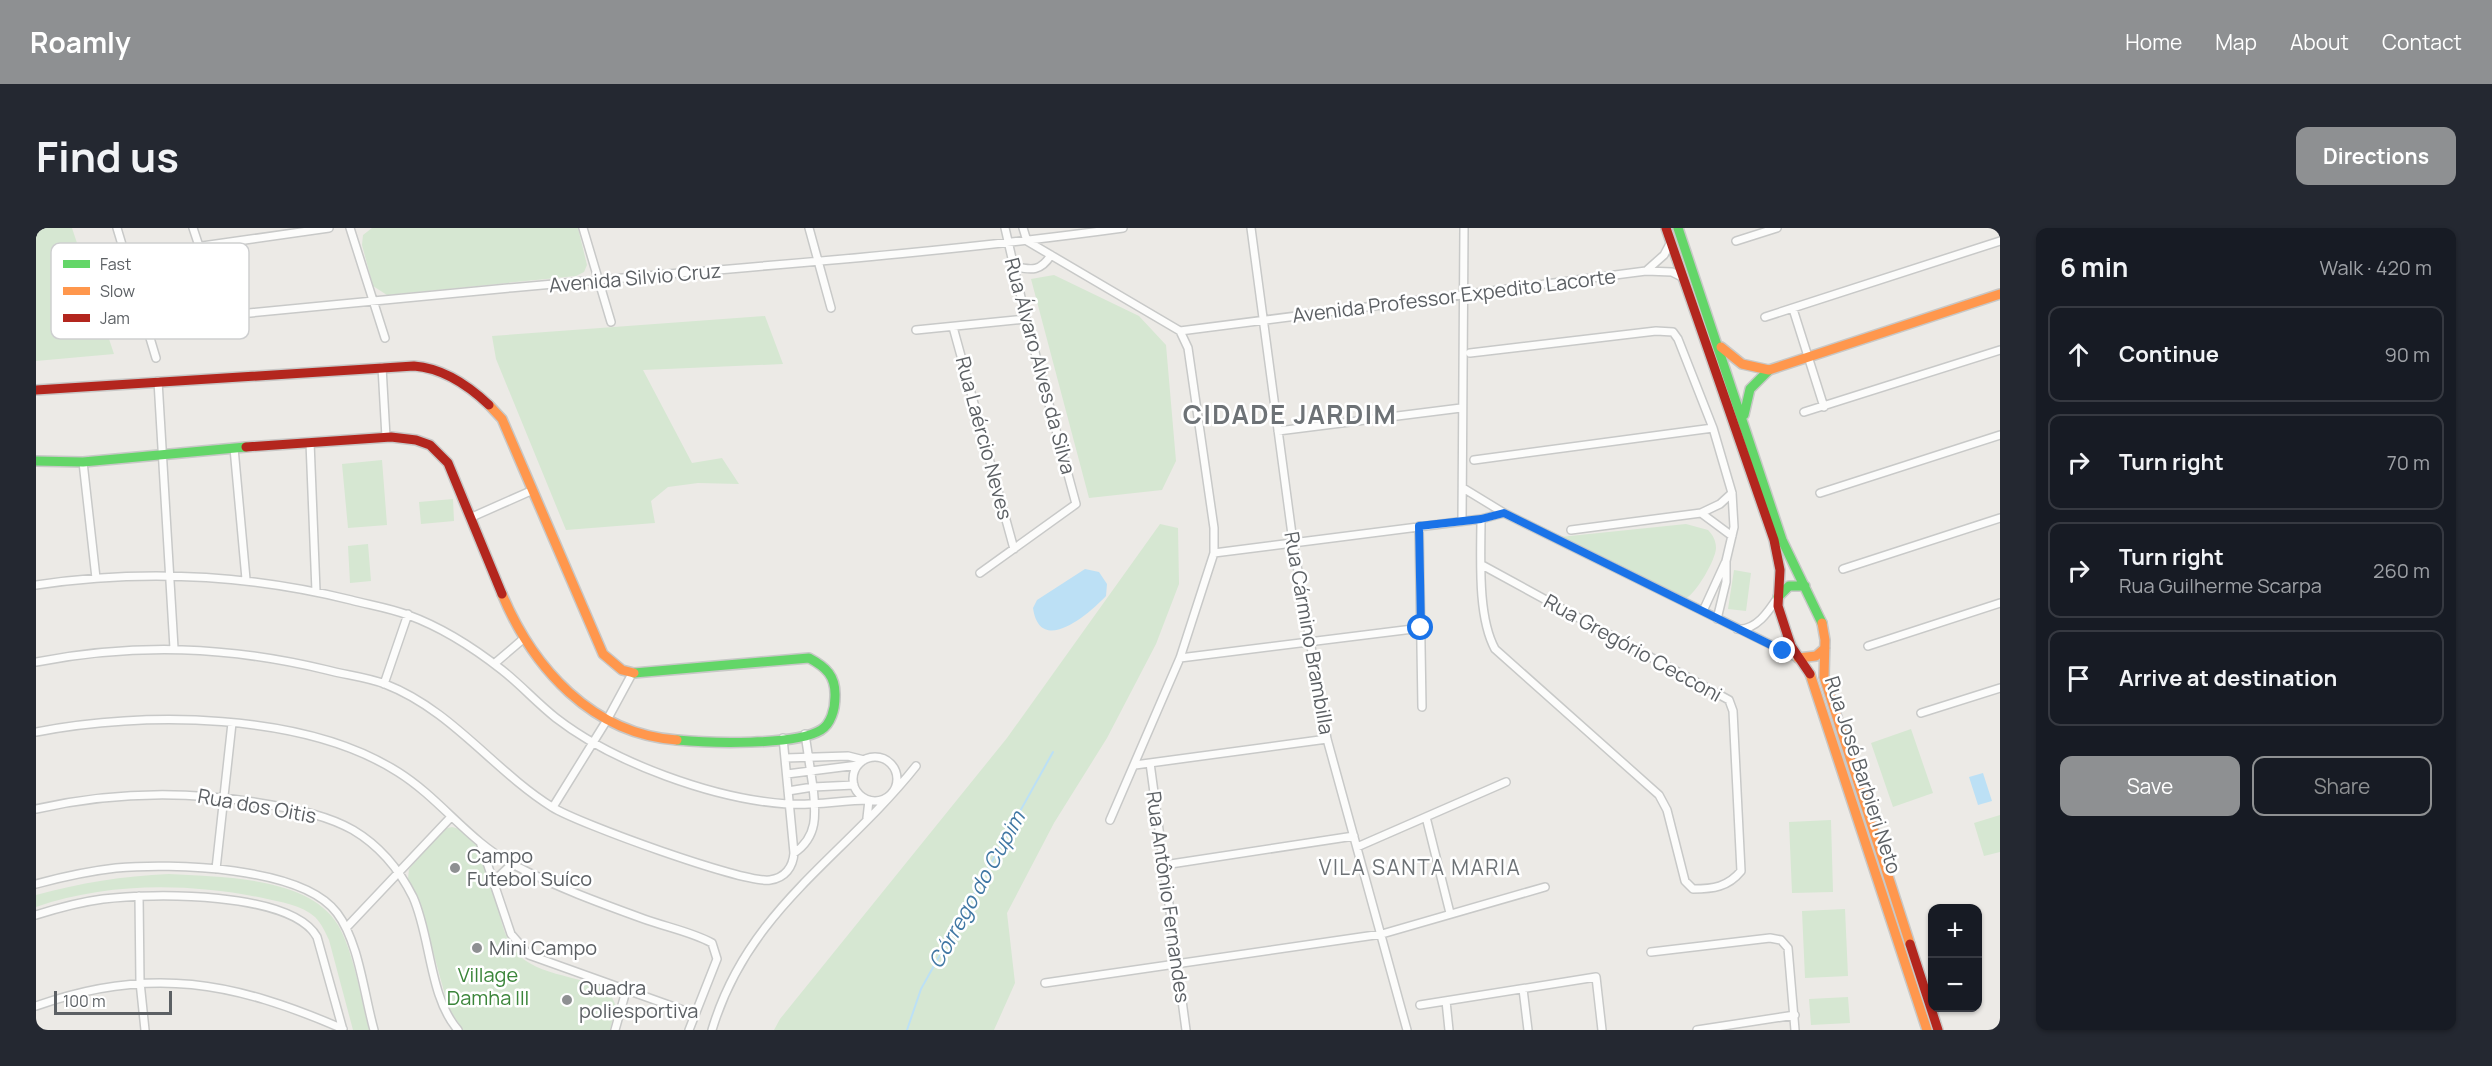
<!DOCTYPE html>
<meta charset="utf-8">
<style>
body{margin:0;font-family:Manrope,sans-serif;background:#242831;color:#f1f3f6}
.controls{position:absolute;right:18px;bottom:18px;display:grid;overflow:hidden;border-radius:12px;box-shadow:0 2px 4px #0004}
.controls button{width:54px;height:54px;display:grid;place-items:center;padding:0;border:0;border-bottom:2px solid #363941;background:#171b24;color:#f1f3f6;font:30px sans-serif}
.scale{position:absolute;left:18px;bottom:15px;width:118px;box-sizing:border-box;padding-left:6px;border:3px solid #5c6064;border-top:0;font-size:16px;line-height:21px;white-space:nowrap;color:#5c6064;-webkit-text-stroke:4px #fff;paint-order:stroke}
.stop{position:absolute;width:18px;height:18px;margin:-14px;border:4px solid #1a73e8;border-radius:50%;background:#fff}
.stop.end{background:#1a73e8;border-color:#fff;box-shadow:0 2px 6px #0008}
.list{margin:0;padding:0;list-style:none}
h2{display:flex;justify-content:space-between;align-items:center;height:78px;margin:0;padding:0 24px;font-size:26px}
h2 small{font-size:20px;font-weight:400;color:#9ea1a6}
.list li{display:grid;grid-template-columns:39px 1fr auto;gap:18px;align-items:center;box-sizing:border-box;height:96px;margin:0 12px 12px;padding:0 12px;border:2px solid #363941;border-radius:12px}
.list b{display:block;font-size:22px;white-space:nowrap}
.list p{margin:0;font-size:20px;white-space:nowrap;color:#9ea1a6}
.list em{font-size:20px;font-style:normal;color:#9ea1a6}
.actions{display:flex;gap:12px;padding:18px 24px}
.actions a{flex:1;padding:14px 0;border:2px solid #8e9092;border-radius:12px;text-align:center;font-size:21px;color:#8e9092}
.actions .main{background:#8e9092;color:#fff}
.icon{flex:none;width:33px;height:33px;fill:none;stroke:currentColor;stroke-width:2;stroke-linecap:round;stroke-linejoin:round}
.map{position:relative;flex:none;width:1964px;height:802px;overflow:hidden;border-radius:12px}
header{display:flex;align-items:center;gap:36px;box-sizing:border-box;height:84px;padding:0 30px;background:#8e9092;color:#fff}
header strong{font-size:28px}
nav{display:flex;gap:33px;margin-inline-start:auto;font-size:21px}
.intro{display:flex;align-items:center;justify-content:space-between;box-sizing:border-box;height:144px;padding:0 36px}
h1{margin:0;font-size:42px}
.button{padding:15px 27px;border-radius:12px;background:#8e9092;color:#fff;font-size:21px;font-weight:700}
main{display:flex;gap:36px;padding:0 36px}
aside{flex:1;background:#171b24;border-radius:12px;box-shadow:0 2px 4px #0004}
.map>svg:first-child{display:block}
.green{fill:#d6e7d2}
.water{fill:#bce0f5}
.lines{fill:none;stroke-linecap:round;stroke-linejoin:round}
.stream{stroke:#bce0f5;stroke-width:2}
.street-casing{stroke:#c8c9c8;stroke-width:10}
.fast-casing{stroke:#c8c8c7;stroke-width:12}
.slow-casing{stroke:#c8c8c7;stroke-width:12}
.jam-casing{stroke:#c8c8c7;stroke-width:12}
.street{stroke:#fcfcfb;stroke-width:7}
.fast{stroke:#63d668;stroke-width:9}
.slow{stroke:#ff974d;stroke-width:9}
.jam{stroke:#b3261e;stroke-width:9}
.route{stroke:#1a73e8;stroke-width:8}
.poi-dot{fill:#8e9092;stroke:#fff;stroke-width:2}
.labels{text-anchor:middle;stroke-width:5;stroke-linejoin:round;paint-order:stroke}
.street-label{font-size:20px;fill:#5c6064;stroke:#fff}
.poi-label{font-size:20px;fill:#5c6064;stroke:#fff;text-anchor:start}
.park-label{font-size:20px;fill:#3b853a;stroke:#fff}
.neighbourhood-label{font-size:21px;letter-spacing:1.5px;fill:#6d7276;stroke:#fff}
.water-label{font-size:21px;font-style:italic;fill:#4178a4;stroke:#fff}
.district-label{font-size:26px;font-weight:bold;letter-spacing:1.5px;fill:#6d7276;stroke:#fff}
.key{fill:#fff;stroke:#cecfd0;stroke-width:1.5}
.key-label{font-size:16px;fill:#5c6064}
</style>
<header>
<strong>Roamly</strong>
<nav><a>Home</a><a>Map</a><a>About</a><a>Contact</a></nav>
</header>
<div class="intro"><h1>Find us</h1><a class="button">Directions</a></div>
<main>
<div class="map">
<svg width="1964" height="802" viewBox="0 0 1964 802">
<rect width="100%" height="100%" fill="#eceae6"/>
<path class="green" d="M 0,0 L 36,0 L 78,126 L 0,133 Z
M 336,0 L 542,0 L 551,37 L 548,44 L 540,48 L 351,67 L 337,58 L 326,17 L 327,7 Z
M 1018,47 L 1103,88 L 1130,117 L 1140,233 L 1126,262 L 1053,270 L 995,51 Z
M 729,88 L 747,136 L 607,142 L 656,235 L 686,230 L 703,256 L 662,255 L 632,259 L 615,273 L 619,295 L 530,302 L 460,131 L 456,108 Z
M 346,232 L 351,297 L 312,300 L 306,236 Z
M 417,271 L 418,293 L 385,296 L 383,274 Z
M 1124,296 L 1142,300 L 1143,356 L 1120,416 L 1071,510 L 1018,595 L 971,685 L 979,755 L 958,802 L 738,802 L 744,791 L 971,510 Z
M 1650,296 L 1672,302 C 1677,307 1680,313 1680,320 C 1680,331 1660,366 1650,370 L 1524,309 Z
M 332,316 L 335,353 L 314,355 L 312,318 Z
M 1698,342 L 1715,345 L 1710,383 L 1692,381 Z
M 1875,501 L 1897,565 L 1857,579 L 1835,515 Z
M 1964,587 L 1964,624 L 1948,628 L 1938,595 Z
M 1795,592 L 1797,664 L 1756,665 L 1753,594 Z
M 416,599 C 460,608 456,687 475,717 C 493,749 544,746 573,763 L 580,778 L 574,802 L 427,802 L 414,782 L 409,767 L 383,673 L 372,651 L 373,641 L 407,601 Z
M 133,646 C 183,649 273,648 302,697 C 318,725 325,770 333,802 L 317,802 L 293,712 C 289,704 286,696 279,689 C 266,677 244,674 227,670 C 152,655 73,654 0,679 L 0,667 C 44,655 87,648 133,646 Z
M 1809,681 L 1812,748 L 1769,750 L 1766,683 Z
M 1812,769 L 1814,795 L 1775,797 L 1773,771 Z"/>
<path class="water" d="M 1049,341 L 1063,344 L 1071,356 L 1070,368 C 1052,387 1004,428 997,380 L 1001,372 Z
M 1947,545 L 1956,573 L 1942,577 L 1933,549 Z"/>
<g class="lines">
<path class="stream" d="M 871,802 L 885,761 L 1017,524"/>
<defs>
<path id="street" d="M 81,0 L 120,130
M 157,0 L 163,18
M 314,0 L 349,110
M 547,0 L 575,94
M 773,0 L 795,80
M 987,0 L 991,13 L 1144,103 L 1152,120 L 1178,300 L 1178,325 L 1144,430 L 1074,592
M 1215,0 L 1257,314 L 1291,511 L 1371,802
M 1700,13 L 1741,0
M 89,29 L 293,0
M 978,38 C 996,43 1005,43 1015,27
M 1610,43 L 1628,27 L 1635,14
M 1757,81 L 1788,179
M 1729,89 L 1964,13
M 110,95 C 260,81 411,65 562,52 C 737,37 913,24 1087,0
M 917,99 L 978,321
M 880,102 L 990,91
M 1144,103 L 1610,43 L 1636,44 L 1646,49
M 1434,125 L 1620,103 L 1637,104 L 1642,111 L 1677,200 L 1696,265 L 1698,299 L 1690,333 L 1690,354 L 1681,391
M 346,139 L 350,209
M 122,153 L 138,420
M 1768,184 L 1964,122
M 1242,203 L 1425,180
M 274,214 L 280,363
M 198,220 L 210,351
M 1438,232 L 1677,200
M 47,234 L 60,350
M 1427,260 L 1468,285 L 1762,430
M 1784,265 L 1964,207
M 1665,285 L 1696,308
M 436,289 L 497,262
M 1445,291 C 1445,328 1441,388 1459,421 L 1623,567 L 1631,582 L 1649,653 L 1657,661 C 1677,661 1692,659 1705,643 L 1697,483 L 1693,472 L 1446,337
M 1426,293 L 1428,0
M 1383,298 L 1386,479
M 1535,302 L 1665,285 L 1684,276 L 1696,265
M 1178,325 L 1445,291 L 1468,285
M 1807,341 L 1964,290
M 944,345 L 1040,276 L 990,91 L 969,0
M 0,357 C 107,341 210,346 315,372 C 334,377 354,380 372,387 C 405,399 438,420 466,442 C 485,457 501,475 520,490 C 578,535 678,571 751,576 C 778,578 806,572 833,572 L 831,590
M 1667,383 L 1689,335
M 1701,401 C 1720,403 1733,383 1742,369
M 1832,418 L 1964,375
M 1144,430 L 1385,400
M 0,434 C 101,415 191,418 291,442 C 310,447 331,449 349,456 C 416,482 457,542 516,579 C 541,595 709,656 734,652 C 749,650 757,639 758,625 L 747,510
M 458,436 L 486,412
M 348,456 L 372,386
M 1885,485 L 1964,460
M 0,504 C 107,483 268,484 362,544 C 405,571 433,614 478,637 C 520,659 564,675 608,691 C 630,699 656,704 676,715 L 681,731 L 653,802
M817 551a22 22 0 1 1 44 0a22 22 0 1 1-44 0Z
M 749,530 L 812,528 L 828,532
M 1114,535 L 1150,802
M 1099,537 L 1291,511
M 751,546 L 822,537
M 752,563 L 777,559 L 769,506
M 517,579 L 571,492 L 597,444
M 0,581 C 79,563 155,562 235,577 C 263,582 292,588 317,602 C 344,618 363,641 377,669 C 395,709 393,769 422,802
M 1390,589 L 1414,685
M 445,617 L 475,706 L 493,727 L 658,786
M 1321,619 L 1470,554
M 758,625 C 782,609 780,586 777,559 L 818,557
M 1128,637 L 1318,608
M 180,641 L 196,495
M 459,652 L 476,636
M 0,656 C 26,649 53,643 80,640 C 135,635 266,638 301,685 C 323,714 328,767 338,802
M 103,668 L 104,754 L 109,802
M 0,687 C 22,680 44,674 67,671 C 115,665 255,663 281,709 L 307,802
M 310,700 L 414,590
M 1615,724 L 1734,710 L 1745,712 L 1752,720 L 1759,802
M 1009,755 L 1346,706 L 1509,659
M 1487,761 L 1492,802
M 1410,773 L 1413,802
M 1384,777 L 1560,749 L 1566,802
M 0,778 C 114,737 199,754 307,801
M 579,802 L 590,763
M 676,802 C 712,681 807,630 880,538
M 1661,802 L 1759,787"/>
<path id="fast" d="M 1642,0 L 1746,312 L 1786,395
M 1708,187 L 1714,161 L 1733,142
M 0,233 L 47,234 L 210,219
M 1742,369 L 1753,358 L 1769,358
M 598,445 L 773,430 C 790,439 800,448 799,469 C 799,481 795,496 785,502 C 759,518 672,515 641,512"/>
<path id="slow" d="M 1685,119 L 1706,136 L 1733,142 L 1964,66
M 453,177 L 466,191 L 567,426 L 586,442 L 598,445
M 466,366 C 497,440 556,506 641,512
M 1786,395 L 1789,412 L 1788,449 L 1874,716
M 1762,430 L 1780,428 L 1789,420
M 1774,446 L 1891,802"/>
<path id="jam" d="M 1630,0 L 1738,312 L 1744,342 L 1742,378 L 1755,418 L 1774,446
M 0,162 L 378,138 C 406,140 433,158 453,177
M 210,219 L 355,209 L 380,212 L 394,217 L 412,235 L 466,366
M 1874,716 L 1902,802"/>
</defs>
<use href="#street" class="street-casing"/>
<use href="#fast" class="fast-casing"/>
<use href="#slow" class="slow-casing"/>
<use href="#jam" class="jam-casing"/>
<use href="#street" class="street"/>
<use href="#fast" class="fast"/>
<use href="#slow" class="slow"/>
<use href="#jam" class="jam"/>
</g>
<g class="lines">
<path class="route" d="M 1385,400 L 1383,298 L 1445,291 L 1468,285 L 1747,423"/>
</g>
<g class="poi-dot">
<circle cx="419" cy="640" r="6"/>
<circle cx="441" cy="720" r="6"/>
<circle cx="531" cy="772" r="6"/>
</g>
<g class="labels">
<g class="street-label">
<text transform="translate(599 50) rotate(-5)" y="7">Avenida Silvio Cruz</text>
<text transform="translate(1418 68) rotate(-7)" y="7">Avenida Professor Expedito Lacorte</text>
<text transform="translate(1004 138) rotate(75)" y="7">Rua Álvaro Alves da Silva</text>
<text transform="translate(948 210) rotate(75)" y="7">Rua Laércio Neves</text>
<text transform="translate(1273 405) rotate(80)" y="7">Rua Cármino Brambilla</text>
<text transform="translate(1597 420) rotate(29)" y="7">Rua Gregório Cecconi</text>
<text transform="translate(1827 547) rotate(72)" y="7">Rua José Barbieri Neto</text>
<text transform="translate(221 578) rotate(10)" y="7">Rua dos Oitis</text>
<text transform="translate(1132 669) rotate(82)" y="7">Rua Antônio Fernandes</text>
</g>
<g class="poi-label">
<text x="431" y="635">Campo<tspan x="431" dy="23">Futebol Suíco</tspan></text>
<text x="453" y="727">Mini Campo</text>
<text x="543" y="767">Quadra<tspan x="543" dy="23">poliesportiva</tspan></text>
</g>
<g class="park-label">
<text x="452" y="754">Village<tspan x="452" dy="23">Damha III</tspan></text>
</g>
<g class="neighbourhood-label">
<text x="1384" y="647">VILA SANTA MARIA</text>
</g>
<g class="water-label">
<text transform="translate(941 662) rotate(-61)" y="7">Córrego do Cupim</text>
</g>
<g class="district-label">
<text x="1254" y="196">CIDADE JARDIM</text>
</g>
</g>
<rect x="15" y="15" width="198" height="96" rx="9" class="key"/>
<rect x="27" y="32" width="27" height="8" fill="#63d668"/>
<rect x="27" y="59" width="27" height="8" fill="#ff974d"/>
<rect x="27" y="86" width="27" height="8" fill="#b3261e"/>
<g class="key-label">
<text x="64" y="42">Fast</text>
<text x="64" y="69">Slow</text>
<text x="64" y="96">Jam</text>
</g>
</svg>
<div class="controls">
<button>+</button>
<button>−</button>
</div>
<div class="scale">100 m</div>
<div class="stop" style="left:1385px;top:400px"></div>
<div class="stop end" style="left:1747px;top:423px"></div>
</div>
<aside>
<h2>6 min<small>Walk · 420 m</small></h2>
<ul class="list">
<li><svg class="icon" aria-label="ahead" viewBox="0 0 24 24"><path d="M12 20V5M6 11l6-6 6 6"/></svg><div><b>Continue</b></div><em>90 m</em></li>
<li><svg class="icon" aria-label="right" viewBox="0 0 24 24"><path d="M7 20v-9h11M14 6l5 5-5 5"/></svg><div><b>Turn right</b></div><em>70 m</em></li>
<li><svg class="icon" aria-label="right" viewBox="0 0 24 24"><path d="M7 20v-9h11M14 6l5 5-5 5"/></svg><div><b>Turn right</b><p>Rua Guilherme Scarpa</p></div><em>260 m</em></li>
<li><svg class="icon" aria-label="arrive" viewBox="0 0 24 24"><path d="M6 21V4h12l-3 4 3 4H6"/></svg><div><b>Arrive at destination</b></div></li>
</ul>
<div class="actions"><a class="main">Save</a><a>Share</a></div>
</aside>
</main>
